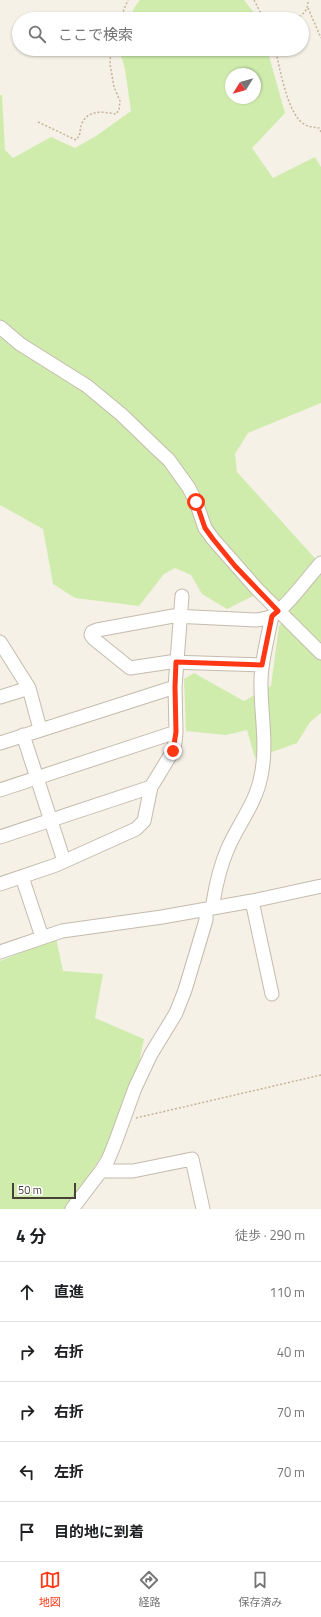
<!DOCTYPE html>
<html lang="ja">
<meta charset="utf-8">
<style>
body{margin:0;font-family:"Titillium Web","Noto Sans JP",sans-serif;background:#f6f6f6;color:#202124}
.compass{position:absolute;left:225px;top:68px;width:36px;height:36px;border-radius:50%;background:#fff;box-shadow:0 1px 3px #0004;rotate:233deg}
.scale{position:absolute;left:12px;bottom:10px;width:64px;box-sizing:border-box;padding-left:4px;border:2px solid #484135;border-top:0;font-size:11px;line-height:14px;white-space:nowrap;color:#484135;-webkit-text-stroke:3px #fff;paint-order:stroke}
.stop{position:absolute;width:12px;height:12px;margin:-9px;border:3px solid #ff3714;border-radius:50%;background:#fff}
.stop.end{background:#ff3714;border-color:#fff;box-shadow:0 1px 4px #0008}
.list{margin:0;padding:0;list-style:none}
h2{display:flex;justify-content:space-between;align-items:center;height:52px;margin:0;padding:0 16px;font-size:17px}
h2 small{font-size:13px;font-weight:400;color:#757577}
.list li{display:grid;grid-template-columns:26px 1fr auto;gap:12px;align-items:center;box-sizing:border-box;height:60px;padding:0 16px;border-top:1px solid #e0e0e0}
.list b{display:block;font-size:15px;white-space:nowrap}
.list em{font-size:13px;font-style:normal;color:#757577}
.icon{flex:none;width:22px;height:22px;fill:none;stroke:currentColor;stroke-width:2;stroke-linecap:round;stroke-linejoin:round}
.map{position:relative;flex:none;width:321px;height:1209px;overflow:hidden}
.search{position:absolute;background:#fff;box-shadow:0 1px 3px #0004;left:12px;right:12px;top:12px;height:44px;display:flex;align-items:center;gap:10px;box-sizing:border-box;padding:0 14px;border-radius:22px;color:#757577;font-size:15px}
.sheet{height:352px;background:#fff}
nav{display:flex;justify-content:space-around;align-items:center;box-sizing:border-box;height:56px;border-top:1px solid #e0e0e0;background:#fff;font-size:11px;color:#757577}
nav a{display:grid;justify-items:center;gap:2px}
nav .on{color:#ff3714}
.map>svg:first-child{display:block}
.green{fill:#cfecad;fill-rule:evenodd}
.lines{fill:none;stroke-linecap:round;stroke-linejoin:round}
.minor-casing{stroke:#c4bbac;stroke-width:15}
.path{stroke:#c4b599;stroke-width:1.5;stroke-dasharray:2 2;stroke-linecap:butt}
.minor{stroke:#fff;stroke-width:13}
.route{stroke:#ff3714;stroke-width:5}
</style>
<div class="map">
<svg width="321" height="1209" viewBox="0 0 321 1209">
<rect width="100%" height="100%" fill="#f5f1e7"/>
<path class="green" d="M 140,0 L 244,0 L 259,19 L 130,19 L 134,8 Z
M 121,49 L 267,49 L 285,113 L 252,148 L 273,178 L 315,157 L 321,167 L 321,403 L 248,433 L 235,454 L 237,472 L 321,565 L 321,713 L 310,722 L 297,743 L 255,758 L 247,730 L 226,735 L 186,731 L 184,679 L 194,673 L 244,701 L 271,686 L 279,626 L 290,614 L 265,590 L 227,609 L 202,594 L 191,575 L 175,568 L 164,574 L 139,606 L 75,598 L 53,584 L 43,529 L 0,505 L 0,95 L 2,95 L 5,150 L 13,158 L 51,137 L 75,148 L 96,136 L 131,111 L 125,69 L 120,53 ZM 231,74 L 255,74 L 255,98 L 231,98 Z
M 56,938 L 63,971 L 103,974 L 95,1018 L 144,1039 L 139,1063 L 109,1145 L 66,1209 L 0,1209 L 0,961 Z"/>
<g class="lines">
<defs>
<path id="minor" d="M 0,327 L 20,344 L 87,386 L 122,415 L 154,446 L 169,460 L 189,488 L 196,502 L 205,528 L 213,539 L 257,589 L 321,653
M 0,642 L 29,688 L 40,729
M 262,665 L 170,662 L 130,668 L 94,639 L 91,635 L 92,632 L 97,630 L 173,616 L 257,620 C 262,619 268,618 272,616 C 287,607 309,576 321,563
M 0,697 L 29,688
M 23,735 L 64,861
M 0,743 L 175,687
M 0,790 L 176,732
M 0,837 L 151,787
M 22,877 L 42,937
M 0,884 L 56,865 L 136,829 L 144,821 L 151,787 L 173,751 L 175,743 L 176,732 L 175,687 L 182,596
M 252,901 L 272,994
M 214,907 L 213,903 C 216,884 220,866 228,848 C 239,823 256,803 261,776 C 268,744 260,710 261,679 C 262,658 268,636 272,616
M 0,952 L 62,931 L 162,917 L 252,901 L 321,886
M 101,1171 L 133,1171 L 192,1159 L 203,1209
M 72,1209 L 101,1171 L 108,1160 L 115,1143 L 135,1088 L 151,1054 L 176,1013 L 185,990 L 206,920 L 206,909"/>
</defs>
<use href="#minor" class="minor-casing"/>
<path class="path" d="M 254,0 L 264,19
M 308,8 L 321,38
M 120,19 L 128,0
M 296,19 C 304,14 308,10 308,0
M 275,49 C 280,67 287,114 304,124 C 308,127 314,127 319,128 L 321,132
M 38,122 L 76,140 C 82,133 79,130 82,123 C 89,109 104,112 116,114 L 119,110 L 120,101 L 114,87 L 110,64 L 111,49
M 136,1118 L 321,1075"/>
<use href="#minor" class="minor"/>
</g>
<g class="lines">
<path class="route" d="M 173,751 L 176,732 L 175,687 L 176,662 L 262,665 L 272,616 L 278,611 L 235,566 L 213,539 L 205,528 L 196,502"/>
</g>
</svg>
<svg class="compass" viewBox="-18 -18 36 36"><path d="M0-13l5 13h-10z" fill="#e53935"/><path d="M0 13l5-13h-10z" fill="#757577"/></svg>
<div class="scale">50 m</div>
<div class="stop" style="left:196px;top:502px"></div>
<div class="stop end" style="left:173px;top:751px"></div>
<div class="search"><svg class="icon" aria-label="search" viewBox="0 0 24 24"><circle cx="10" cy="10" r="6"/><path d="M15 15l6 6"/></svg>ここで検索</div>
</div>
<section class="sheet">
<h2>4 分<small>徒歩 · 290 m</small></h2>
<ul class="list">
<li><svg class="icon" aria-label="ahead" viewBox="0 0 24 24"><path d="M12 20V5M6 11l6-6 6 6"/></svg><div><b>直進</b></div><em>110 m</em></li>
<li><svg class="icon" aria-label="right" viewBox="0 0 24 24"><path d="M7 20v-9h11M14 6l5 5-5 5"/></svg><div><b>右折</b></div><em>40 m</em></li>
<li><svg class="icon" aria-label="right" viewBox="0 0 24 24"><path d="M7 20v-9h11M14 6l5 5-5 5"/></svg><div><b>右折</b></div><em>70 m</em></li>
<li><svg class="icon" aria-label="left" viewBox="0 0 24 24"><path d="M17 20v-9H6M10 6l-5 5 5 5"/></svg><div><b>左折</b></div><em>70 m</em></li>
<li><svg class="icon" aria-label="arrive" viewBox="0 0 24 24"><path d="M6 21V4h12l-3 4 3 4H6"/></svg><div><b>目的地に到着</b></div></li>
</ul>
</section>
<nav>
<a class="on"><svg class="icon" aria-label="map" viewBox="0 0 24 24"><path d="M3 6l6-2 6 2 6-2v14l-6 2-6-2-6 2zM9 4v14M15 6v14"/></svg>地図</a>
<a><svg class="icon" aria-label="directions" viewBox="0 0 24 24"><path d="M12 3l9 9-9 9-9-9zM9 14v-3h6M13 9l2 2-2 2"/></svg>経路</a>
<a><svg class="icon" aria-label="saved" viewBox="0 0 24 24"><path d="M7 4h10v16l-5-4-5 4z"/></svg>保存済み</a>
</nav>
